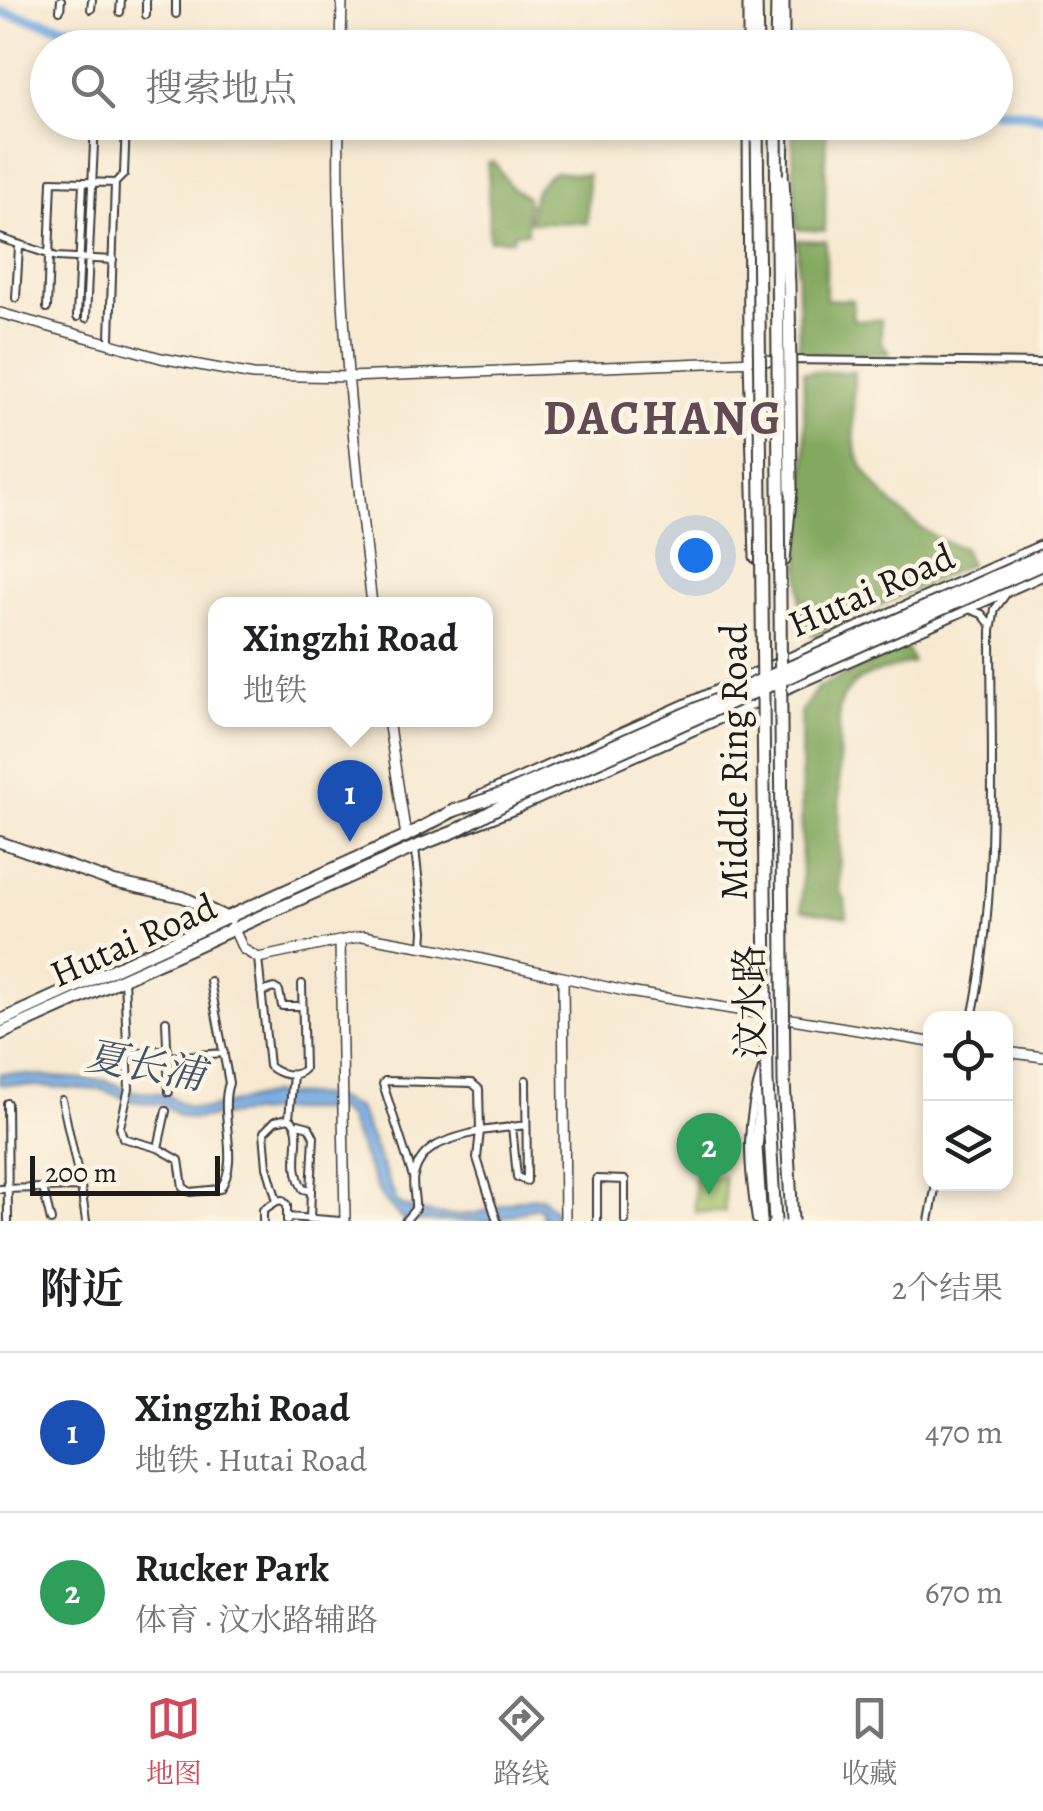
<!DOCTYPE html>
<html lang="zh">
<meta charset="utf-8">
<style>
body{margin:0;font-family:Alegreya,"Noto Serif SC",serif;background:#f6f6f6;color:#202124}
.controls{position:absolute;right:30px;bottom:30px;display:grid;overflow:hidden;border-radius:20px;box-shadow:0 5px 15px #0003}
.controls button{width:90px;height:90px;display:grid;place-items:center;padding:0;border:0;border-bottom:2px solid #e0e0e0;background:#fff;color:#202124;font:50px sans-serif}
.scale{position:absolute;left:30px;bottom:25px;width:190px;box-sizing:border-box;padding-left:10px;border:5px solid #1c1c1c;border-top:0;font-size:28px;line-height:35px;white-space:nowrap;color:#1c1c1c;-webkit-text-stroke:8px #fcf5e5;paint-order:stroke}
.you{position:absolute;left:695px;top:555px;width:35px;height:35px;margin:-25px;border:8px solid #fff;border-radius:50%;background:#1a73e8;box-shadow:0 0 0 15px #1a73e833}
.badge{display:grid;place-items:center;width:65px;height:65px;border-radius:50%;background:#d1495b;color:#fff;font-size:32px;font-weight:700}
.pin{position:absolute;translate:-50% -82px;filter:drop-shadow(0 2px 5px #0008)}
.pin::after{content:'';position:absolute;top:52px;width:35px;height:30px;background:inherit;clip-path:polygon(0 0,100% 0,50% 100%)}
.popup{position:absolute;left:208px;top:597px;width:285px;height:130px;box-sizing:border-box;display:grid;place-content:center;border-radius:20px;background:#fff;filter:drop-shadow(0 2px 8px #0005);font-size:32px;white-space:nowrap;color:#757577}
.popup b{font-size:38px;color:#202124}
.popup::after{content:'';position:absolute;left:50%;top:100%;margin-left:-20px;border:20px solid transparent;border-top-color:#fff}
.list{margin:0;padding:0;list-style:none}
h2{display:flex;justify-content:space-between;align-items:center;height:130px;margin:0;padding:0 40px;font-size:42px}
h2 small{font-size:32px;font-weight:400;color:#757577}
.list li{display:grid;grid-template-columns:65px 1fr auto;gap:30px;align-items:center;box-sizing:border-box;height:160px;padding:0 40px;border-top:2px solid #e0e0e0}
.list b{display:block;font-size:38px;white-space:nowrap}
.list p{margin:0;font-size:32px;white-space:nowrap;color:#757577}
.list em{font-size:32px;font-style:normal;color:#757577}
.icon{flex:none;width:55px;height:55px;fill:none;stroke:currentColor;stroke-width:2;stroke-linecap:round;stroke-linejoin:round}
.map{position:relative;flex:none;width:1043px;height:1221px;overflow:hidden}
.search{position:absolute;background:#fff;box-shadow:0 5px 15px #0003;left:30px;right:30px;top:30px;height:110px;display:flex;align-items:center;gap:25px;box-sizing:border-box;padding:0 35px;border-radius:55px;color:#757577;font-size:38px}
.sheet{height:450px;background:#fff}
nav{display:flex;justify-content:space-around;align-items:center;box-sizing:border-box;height:140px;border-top:2px solid #e0e0e0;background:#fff;font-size:28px;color:#757577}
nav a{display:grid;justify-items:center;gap:5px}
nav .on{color:#d1495b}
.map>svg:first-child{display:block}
.green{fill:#a4c26a;stroke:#606f43;stroke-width:2.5}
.forest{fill:#83a85e;stroke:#50623d;stroke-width:2.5}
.water{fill:#73a8e0;stroke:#48627e;stroke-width:2.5}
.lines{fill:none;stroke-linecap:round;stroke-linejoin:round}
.river{stroke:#73a8e0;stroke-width:11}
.minor-casing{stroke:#3d3b37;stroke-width:10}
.tertiary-casing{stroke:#3d3b37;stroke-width:12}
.secondary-casing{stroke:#3d3b37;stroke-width:14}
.primary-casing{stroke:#3d3b37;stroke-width:15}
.trunk-casing{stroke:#3d3b37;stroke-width:15}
.minor{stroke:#fff;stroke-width:6}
.tertiary{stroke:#fff;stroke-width:9}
.secondary{stroke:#fff;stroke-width:10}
.primary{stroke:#fff;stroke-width:11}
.trunk{stroke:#fff;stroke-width:11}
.primary-bridge-casing{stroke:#3d3b37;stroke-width:15;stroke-linecap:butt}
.trunk-bridge-casing{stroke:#3d3b37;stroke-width:15;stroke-linecap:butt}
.primary-bridge{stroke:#fff;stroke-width:11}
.trunk-bridge{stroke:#fff;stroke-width:11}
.labels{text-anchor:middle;stroke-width:9;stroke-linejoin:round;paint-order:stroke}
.street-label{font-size:38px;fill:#1c1c1c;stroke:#fcf5e5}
.water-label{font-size:40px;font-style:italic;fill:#3f546a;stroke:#fcf5e5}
.district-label{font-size:48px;font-weight:bold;letter-spacing:2.5px;fill:#624a54;stroke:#fcf5e5}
</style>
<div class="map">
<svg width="1043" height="1221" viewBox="0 0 1043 1221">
<rect width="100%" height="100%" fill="#fcf5e5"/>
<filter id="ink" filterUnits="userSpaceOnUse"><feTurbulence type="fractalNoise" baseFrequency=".01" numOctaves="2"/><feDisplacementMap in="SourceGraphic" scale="20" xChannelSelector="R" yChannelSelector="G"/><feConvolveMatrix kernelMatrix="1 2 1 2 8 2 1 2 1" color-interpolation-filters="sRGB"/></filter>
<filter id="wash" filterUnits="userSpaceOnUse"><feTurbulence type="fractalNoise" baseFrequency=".0048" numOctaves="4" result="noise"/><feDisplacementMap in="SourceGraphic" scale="40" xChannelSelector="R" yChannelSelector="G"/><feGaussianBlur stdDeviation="2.25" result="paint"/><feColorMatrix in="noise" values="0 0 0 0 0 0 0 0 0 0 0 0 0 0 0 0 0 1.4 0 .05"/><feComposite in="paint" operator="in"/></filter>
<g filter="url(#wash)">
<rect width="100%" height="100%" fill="#f7e9d1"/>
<path class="green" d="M 724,1176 L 725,1212 L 695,1212 L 694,1178 Z"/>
<path class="forest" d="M 792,123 L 826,123 L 825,231 L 796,229 Z
M 488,162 L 494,162 L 511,187 L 527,197 L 527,233 L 514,233 L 513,239 L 489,240 Z
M 555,172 L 588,175 L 587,223 L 530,222 C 530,203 535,181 555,172 Z
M 797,240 L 826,241 L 826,299 L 852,300 L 853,320 L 881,320 L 881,341 L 890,354 L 799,354 Z
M 803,372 L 854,372 C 854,397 851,426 856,450 C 865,486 927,542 962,547 L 970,564 L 816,635 L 801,631 L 800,618 L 800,528 L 806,459 Z
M 905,646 L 913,662 C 877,675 853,669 839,708 L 840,892 L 845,899 L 847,917 L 802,910 L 801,712 L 817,688 Z"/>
<path class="water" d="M 0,1073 L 107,1081 L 132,1091 L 165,1094 L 188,1107 L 206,1109 L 271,1094 L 329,1096 L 358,1108 L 398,1204 C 427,1217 466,1219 494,1208 C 509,1202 525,1197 541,1197 L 555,1211 L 554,1221 L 543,1221 L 542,1211 L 536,1207 L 494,1221 L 404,1221 L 381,1197 L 346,1116 L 338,1110 L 281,1110 L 192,1119 L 178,1115 L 164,1105 L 132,1101 L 103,1090 L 0,1084 Z"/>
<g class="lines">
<path class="river" d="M 0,12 L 69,28 L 340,48
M 996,110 L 1043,116"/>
</g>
</g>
<g filter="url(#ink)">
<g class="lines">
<defs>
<path id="minor" d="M 91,9 L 92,0
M 60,10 L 61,0
M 120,12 L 121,0
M 176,14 L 176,0
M 146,15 L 146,0
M 0,238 L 57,257 L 113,260
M 16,298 L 19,247
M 47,308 L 52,181 L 115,183
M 77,317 L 83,182
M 86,318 L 95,122
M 110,338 L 115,183 L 124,174 L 126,122
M 787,360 L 1043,363
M 969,609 L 982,614 L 990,624
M 415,848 L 424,931 L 423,946
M 258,958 L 269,1066 C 278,1074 295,1079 304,1069 L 302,984
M 124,978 L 129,1088 L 120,1127 L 123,1138 L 158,1148 L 179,1160 L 183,1187 L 190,1192 L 220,1189 C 241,1161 218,1115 229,1083 L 210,981
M 261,992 L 274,988 L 279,991 L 282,1006 L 302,1006
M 972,1018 C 999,891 991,760 991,631 L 995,609 L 1006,594
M 166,1021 L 169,1092
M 128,1054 L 168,1049 L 169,1057 L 224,1053
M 62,1100 L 81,1187
M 7,1103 L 8,1221
M 289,1118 C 308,1131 286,1161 303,1189 L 311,1191 L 314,1137 L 309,1127 L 298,1124
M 512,1126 L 517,1177 L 527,1181 L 526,1080
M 158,1148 L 166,1111
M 413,1177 L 383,1084 L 385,1081 L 472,1083 L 479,1089 L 480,1131 L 526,1125
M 43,1188 L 51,1221
M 0,1189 L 81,1187 L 86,1221
M 288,1217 L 341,1221
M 310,1219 L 311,1191
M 756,1220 C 747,1160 744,1124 763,1065
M 263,1221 L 263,1210 L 277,1201
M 287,1221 L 287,1205 L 282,1200 L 277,1201 L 267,1167 L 264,1132 L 275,1121 L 289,1118 L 293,1075
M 405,1221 L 415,1209 C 416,1198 411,1184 414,1175 C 422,1142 453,1139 480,1131 L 477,1158 L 497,1221
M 597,1221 L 597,1179 L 625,1180 L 625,1221
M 929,1221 L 936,1184"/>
<path id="tertiary" d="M 341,48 L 342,0
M 339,122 C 336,283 353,445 372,604
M 0,313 L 161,358 L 253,375 L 349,377 L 781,360
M 388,720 L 406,836
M 233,927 L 243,949 L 258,958 L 363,936 L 442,950 L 629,992 L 930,1042
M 340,941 L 345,1221
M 563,977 L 565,1221
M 1006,1052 L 1043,1057"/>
<path id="secondary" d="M 0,842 L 114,882 L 183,897 L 230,919"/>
<path id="primary" d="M 749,0 L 749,48
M 783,0 L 783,48
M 749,122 L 750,360 L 756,557
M 782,187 L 783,122
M 770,696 L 778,1177
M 476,799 L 1043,546
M 0,1021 L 406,836 L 455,810
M 0,1034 L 415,847 L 517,807 L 1043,574
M 784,1180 L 786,1221"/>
<path id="trunk" d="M 756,0 L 757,48
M 776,48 L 777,0
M 784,560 L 791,491
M 761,1221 L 756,1147 L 764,1083"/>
</defs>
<use href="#minor" class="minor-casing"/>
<use href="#tertiary" class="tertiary-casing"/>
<use href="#secondary" class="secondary-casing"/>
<use href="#primary" class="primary-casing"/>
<use href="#trunk" class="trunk-casing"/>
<use href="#minor" class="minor"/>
<use href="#tertiary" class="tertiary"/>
<use href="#secondary" class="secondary"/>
<use href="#primary" class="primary"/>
<use href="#trunk" class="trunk"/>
<defs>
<path id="primary-bridge" d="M 450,812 L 511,791 L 1043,555
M 457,830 L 514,799 L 1043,564"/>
<path id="trunk-bridge" d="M 757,122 L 767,1083 L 775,1221
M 776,122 L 784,1082 L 792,1221
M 783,180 L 789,284 L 791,491"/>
</defs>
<use href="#primary-bridge" class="primary-bridge-casing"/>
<use href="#trunk-bridge" class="trunk-bridge-casing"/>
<use href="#primary-bridge" class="primary-bridge"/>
<use href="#trunk-bridge" class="trunk-bridge"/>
</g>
</g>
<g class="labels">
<g class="street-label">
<text transform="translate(871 590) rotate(-24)" y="13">Hutai Road</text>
<text transform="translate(734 762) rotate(-90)" y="13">Middle Ring Road</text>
<text transform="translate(133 940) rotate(-24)" y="13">Hutai Road</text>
<text transform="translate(750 1002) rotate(-91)" y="13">汶水路</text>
</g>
<g class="water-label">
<text transform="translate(145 1065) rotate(10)" y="14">夏长浦</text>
</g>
<g class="district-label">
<text x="663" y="434">DACHANG</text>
</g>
</g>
</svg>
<div class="controls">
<button><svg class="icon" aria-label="locate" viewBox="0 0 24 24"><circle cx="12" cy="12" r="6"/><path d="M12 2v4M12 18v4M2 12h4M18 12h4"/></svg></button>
<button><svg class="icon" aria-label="layers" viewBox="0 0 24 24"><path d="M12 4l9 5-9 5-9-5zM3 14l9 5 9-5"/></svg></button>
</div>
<div class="scale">200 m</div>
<div class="you"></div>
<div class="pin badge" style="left:350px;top:842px;background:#1a4fb4">1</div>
<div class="popup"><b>Xingzhi Road</b>地铁</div>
<div class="pin badge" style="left:709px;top:1195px;background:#2e9e5b">2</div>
<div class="search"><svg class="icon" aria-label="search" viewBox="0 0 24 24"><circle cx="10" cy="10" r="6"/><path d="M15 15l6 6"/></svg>搜索地点</div>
</div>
<section class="sheet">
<h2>附近<small>2个结果</small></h2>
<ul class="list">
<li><span class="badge" style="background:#1a4fb4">1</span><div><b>Xingzhi Road</b><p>地铁 · Hutai Road</p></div><em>470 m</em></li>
<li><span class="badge" style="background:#2e9e5b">2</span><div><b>Rucker Park</b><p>体育 · 汶水路辅路</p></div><em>670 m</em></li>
</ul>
</section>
<nav>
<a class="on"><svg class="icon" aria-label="map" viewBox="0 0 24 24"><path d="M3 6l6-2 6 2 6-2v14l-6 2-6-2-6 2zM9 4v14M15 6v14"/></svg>地图</a>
<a><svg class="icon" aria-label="directions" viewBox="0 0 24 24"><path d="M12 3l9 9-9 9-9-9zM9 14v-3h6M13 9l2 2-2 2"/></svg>路线</a>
<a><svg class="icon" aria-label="saved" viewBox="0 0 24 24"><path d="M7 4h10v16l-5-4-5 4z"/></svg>收藏</a>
</nav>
